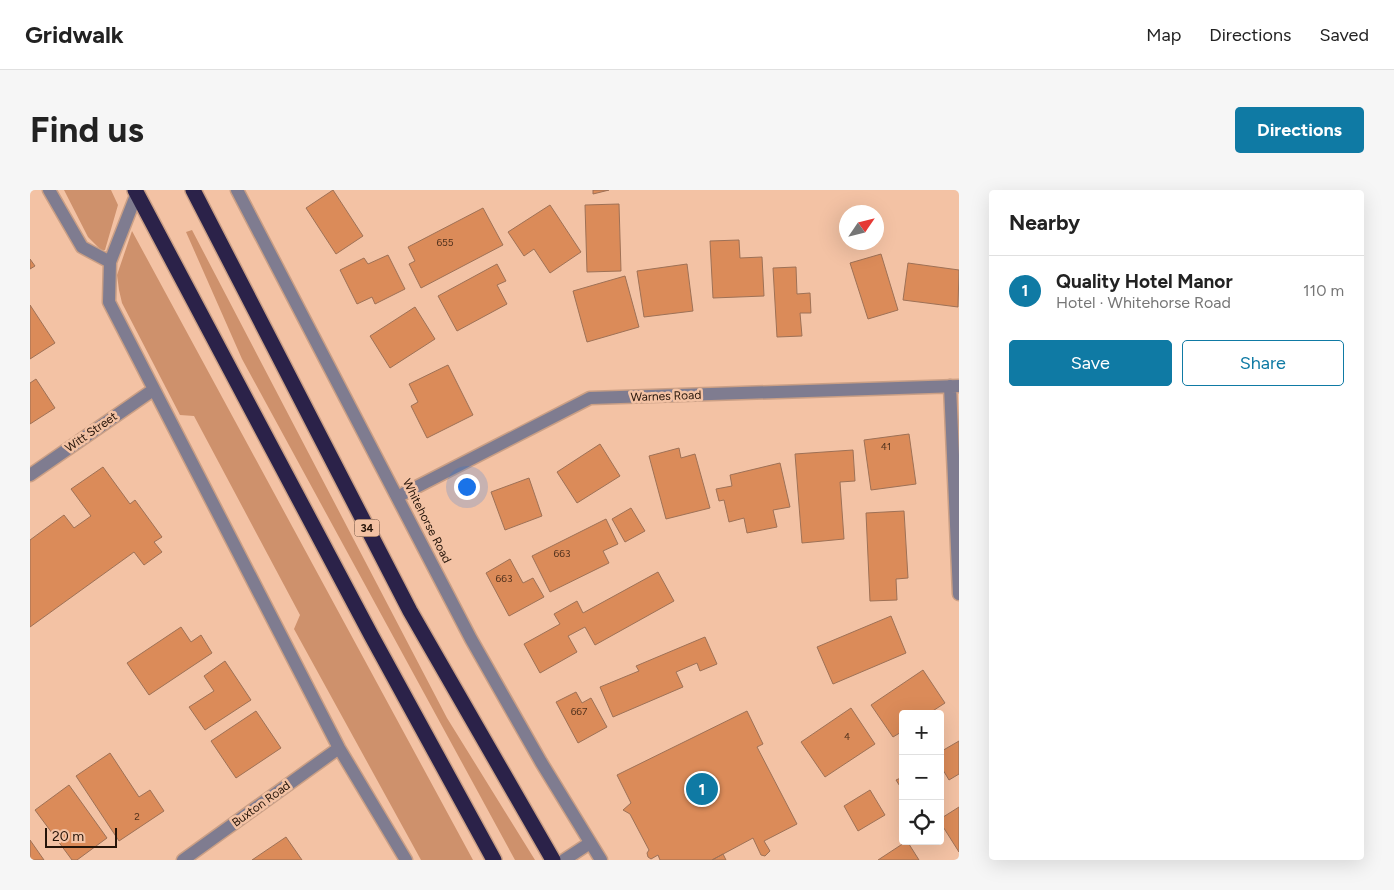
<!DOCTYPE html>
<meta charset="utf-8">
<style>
body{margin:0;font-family:Figtree,sans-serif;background:#f6f6f6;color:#222}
.controls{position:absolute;right:15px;bottom:15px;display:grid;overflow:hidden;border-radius:5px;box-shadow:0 5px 20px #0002}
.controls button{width:45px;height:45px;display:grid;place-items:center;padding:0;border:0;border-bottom:1px solid #e0e0e0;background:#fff;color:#222;font:25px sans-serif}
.compass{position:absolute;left:809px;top:15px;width:45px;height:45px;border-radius:50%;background:#fff;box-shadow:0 5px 20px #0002;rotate:55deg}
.scale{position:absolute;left:15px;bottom:12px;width:72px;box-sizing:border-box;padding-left:5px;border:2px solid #251409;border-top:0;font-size:14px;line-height:18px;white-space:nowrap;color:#251409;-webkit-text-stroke:4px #f3c2a4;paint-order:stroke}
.you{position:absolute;left:436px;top:296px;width:18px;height:18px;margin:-12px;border:4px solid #fff;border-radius:50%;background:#1a73e8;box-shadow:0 0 0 8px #1a73e833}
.badge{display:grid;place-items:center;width:32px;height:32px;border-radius:50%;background:#0f7aa4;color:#fff;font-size:16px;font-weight:700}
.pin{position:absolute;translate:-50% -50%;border:2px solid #fff;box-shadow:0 1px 5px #0006}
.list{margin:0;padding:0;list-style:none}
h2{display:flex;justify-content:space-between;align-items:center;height:65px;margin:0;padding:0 20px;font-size:21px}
h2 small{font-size:16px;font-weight:400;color:#767676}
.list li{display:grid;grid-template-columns:32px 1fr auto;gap:15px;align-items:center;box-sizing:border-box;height:70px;padding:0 20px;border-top:1px solid #e0e0e0}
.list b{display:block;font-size:19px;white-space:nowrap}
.list p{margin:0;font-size:16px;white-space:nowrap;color:#767676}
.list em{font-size:16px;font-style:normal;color:#767676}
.actions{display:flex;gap:10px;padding:15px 20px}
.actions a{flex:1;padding:11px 0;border:1px solid #0f7aa4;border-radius:5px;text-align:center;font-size:18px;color:#0f7aa4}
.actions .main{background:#0f7aa4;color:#fff}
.icon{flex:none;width:28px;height:28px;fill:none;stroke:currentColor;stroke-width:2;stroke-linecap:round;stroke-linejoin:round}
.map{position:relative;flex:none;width:929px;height:670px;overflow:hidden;border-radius:5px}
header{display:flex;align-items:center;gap:30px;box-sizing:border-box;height:70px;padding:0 25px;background:#fff;border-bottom:1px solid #e0e0e0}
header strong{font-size:24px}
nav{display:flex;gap:28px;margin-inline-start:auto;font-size:18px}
.intro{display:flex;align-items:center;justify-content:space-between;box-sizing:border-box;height:120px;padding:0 30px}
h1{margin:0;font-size:35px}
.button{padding:12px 22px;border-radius:5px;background:#0f7aa4;color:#fff;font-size:18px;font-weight:700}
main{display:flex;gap:30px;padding:0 30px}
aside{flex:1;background:#fff;border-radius:5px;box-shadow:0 5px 20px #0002}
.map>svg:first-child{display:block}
.green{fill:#ce916c}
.building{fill:#db8b59;stroke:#9e7156}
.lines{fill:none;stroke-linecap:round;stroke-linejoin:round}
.minor-casing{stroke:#ca9f85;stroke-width:15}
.highway-casing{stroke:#ca9f85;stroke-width:18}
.minor{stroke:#7f7c90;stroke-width:12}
.highway{stroke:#2b2249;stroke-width:15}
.labels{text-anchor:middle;stroke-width:5;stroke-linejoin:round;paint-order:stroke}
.number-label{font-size:10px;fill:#52321d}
.shield{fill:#f3c2a4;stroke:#634838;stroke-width:1}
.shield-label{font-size:11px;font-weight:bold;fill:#251409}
.street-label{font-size:12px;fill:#251409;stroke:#f3c2a4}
</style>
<header>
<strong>Gridwalk</strong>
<nav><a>Map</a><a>Directions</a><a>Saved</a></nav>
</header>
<div class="intro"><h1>Find us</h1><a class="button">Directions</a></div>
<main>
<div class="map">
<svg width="929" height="670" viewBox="0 0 929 670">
<rect width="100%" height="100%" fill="#f3c2a4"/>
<path class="green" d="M 34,0 L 81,0 L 88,15 L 75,60 L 71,60 L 58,47 Z
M 162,40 L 417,528 L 505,670 L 485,670 L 212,169 L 156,42 Z
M 102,41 L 443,670 L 391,670 L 264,439 L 270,425 L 164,226 L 150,225 L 92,113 L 89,100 L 87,85 Z"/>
<path class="building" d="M 303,0 L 333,46 L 306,64 L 276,18 Z
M 563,0 L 579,0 L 563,4 Z
M 589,14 L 591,81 L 557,82 L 555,15 Z
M 520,15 L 551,62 L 520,83 L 504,59 L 494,66 L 478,42 Z
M 453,18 L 473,55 L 391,98 L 379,74 L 385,71 L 378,57 Z
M 709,50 L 710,68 L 732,67 L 734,106 L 683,108 L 680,51 Z
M 851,64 L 868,120 L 838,129 L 820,73 Z
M 358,65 L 375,99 L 345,114 L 342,107 L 327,114 L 310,80 L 334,68 L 338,74 Z
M 0,69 L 5,76 L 0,79 Z
M 878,73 L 929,80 L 928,117 L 873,110 Z
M 467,74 L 476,91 L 467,95 L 477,114 L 427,141 L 408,106 Z
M 657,74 L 663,121 L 614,127 L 607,81 Z
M 766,77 L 767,104 L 780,103 L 781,123 L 770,123 L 772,146 L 747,147 L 743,78 Z
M 595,86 L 609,137 L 557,152 L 543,101 Z
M 0,115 L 25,153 L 0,169 Z
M 385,117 L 405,149 L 360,178 L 340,146 Z
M 418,175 L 443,225 L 397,248 L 381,216 L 388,212 L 379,194 Z
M 6,189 L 25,218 L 0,234 L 0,193 Z
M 879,244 L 886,294 L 841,300 L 834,250 Z
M 570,254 L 590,286 L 547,313 L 527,282 Z
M 649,258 L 651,268 L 665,264 L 680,318 L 636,329 L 619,266 Z
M 823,260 L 825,291 L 810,292 L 814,349 L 772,353 L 765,264 Z
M 750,273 L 760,317 L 743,320 L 747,337 L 717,343 L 714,328 L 699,332 L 694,310 L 689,311 L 686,299 L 702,296 L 700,285 Z
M 73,277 L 100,314 L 105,310 L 132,347 L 124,352 L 132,362 L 114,375 L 104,362 L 0,437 L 0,350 L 34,325 L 44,338 L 61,326 L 41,299 Z
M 499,288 L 512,326 L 475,340 L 461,302 Z
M 601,318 L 615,341 L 595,352 L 582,329 Z
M 874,321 L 878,388 L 866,389 L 867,410 L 840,411 L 836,323 Z
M 576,329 L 588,354 L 573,361 L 579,373 L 520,402 L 502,366 Z
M 480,369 L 493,393 L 503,388 L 514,407 L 479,426 L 456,383 Z
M 628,382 L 644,411 L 565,455 L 555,437 L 538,446 L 547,462 L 510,483 L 494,454 L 530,434 L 524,424 L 547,411 L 553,423 Z
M 861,426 L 876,463 L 803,494 L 787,457 Z
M 151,437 L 161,452 L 171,445 L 182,463 L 119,505 L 97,473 Z
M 675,447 L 687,474 L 670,481 L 667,473 L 646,482 L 653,497 L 583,527 L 570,497 L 609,481 L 606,476 Z
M 195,471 L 221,510 L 175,540 L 159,517 L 184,501 L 174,486 Z
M 893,480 L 915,513 L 898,524 L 873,524 L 873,541 L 863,547 L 841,515 Z
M 546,502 L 552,513 L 561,508 L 577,537 L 548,553 L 526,512 Z
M 821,518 L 845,554 L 795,587 L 771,552 Z
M 226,521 L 251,558 L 206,588 L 181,551 Z
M 717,521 L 733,554 L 727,557 L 767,634 L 734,651 L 740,661 L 735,666 L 731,665 L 723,648 L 682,670 L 630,670 L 628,665 L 621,669 L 618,667 L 617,663 L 619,660 L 600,624 L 593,620 L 601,613 L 587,585 Z
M 929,551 L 929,584 L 919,590 L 910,575 L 910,562 Z
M 80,563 L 109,607 L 120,600 L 134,621 L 89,651 L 46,586 Z
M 873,587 L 873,601 L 866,590 Z
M 39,595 L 77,648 L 47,670 L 42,670 L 5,620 Z
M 840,600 L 855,625 L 828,641 L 814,616 Z
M 929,617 L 929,662 L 910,632 L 910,629 Z
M 256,647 L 272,670 L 222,670 Z
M 0,650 L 14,670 L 0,670 Z
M 877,651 L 889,670 L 848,670 Z
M 693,664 L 696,670 L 682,670 Z"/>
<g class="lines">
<defs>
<path id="minor" d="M 19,0 L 52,57 L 80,72
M 207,0 L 441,449 L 511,572 L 571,670
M 107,3 L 80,72 L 79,112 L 309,558 L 376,670
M 920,196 L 929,404
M 0,285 L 123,200
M 367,307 L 560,208 L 929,196
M 153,670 L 309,558
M 534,670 L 560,653"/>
<path id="highway" d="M 105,0 L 341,445 L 464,670
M 163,0 L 380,421 L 523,670"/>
</defs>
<use href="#minor" class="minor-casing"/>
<use href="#highway" class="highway-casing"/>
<use href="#minor" class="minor"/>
<use href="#highway" class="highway"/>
</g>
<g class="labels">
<g class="number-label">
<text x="415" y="56">655</text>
<text x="856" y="260">41</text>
<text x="532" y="367">663</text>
<text x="474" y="392">663</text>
<text x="549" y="525">667</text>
<text x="817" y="550">4</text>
<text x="107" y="630">2</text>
</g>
<rect class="shield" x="324.5" y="329.5" width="25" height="17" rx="4"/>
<g class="shield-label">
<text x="337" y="342">34</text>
</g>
<g class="street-label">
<text transform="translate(636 206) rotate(-2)" y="4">Warnes Road</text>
<text transform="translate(61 242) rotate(-35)" y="4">Witt Street</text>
<text transform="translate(397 331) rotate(63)" y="4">Whitehorse Road</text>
<text transform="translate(231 614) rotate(-36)" y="4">Buxton Road</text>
</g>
</g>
</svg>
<div class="controls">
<button>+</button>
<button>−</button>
<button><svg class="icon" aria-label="locate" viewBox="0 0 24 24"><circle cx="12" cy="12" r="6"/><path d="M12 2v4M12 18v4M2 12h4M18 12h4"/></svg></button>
</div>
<svg class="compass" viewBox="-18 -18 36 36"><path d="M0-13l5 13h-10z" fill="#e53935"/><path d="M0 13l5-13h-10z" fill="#767676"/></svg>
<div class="scale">20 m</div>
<div class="you"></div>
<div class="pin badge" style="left:672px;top:599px">1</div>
</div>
<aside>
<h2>Nearby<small></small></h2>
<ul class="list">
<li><span class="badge">1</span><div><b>Quality Hotel Manor</b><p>Hotel · Whitehorse Road</p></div><em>110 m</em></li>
</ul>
<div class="actions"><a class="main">Save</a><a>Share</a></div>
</aside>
</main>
